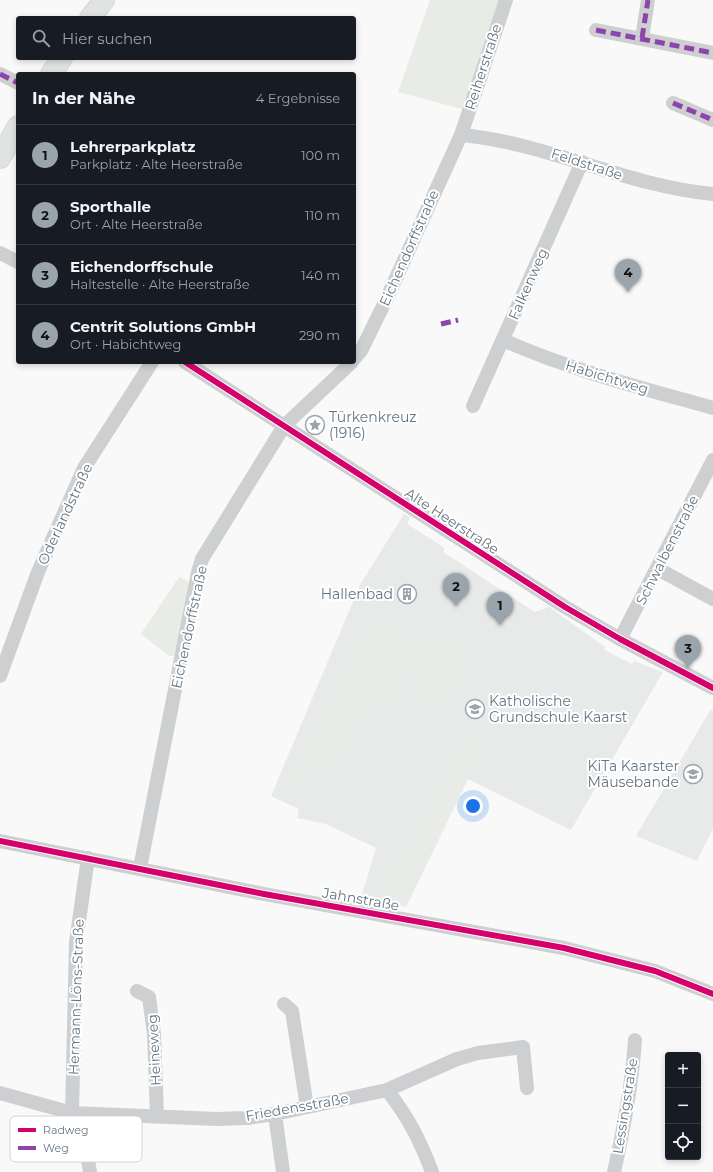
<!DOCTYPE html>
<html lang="de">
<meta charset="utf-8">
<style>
body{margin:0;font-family:Montserrat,sans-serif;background:#20242c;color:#f1f3f6}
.controls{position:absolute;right:12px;bottom:12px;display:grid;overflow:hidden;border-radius:4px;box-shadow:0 2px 6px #0003}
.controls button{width:36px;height:36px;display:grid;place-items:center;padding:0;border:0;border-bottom:1px solid #363941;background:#171b24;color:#f1f3f6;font:20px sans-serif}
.you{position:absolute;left:473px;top:806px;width:14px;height:14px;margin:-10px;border:3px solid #fff;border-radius:50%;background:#1a73e8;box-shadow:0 0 0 6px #1a73e833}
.badge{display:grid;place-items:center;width:26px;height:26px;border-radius:50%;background:#99a4ac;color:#111;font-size:13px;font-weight:700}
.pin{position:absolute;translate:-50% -33px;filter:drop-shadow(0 1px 2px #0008)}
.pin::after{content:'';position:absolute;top:21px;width:14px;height:12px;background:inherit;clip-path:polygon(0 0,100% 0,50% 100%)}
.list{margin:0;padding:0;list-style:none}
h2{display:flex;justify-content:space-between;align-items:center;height:52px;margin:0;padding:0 16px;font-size:17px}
h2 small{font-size:13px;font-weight:400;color:#9ea1a6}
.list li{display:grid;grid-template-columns:26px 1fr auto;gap:12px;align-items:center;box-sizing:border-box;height:60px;padding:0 16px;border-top:1px solid #363941}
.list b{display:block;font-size:15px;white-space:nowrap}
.list p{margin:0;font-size:13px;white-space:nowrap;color:#9ea1a6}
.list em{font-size:13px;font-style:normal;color:#9ea1a6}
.icon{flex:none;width:22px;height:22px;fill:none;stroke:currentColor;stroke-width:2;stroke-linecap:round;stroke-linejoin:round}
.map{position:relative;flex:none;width:713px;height:1172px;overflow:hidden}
.search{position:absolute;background:#171b24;box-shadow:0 2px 6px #0003;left:16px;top:16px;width:340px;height:44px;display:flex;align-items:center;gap:10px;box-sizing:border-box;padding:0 14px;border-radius:4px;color:#9ea1a6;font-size:15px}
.panel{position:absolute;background:#171b24;box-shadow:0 2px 6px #0003;left:16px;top:72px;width:340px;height:292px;border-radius:4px}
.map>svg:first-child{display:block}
.built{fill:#e8e9e9}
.green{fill:#e8ebe6}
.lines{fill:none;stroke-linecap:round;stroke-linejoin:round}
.secondary-casing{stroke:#d5d6d7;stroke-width:22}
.street{stroke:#cecfd0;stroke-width:14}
.secondary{stroke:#e1e2e2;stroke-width:20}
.quiet{stroke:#8e44ad;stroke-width:5;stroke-dasharray:10 5;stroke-linecap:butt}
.cycleway-casing{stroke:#fff;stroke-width:8}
.cycleway{stroke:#d6006c;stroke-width:6}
.labels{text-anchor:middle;stroke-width:4;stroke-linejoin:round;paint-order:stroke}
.street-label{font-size:14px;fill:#657683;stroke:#fff}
.poi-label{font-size:14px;fill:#657683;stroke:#fff;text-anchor:start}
.key{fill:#fff;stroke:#d1d6da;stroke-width:1}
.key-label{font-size:11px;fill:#657683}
</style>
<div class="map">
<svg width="713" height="1172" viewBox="0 0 713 1172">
<rect width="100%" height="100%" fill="#f9f9f9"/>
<path class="built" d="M 404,514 L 410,518 L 407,524 L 445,548 L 443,552 L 535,612 L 549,607 L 605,647 L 604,650 L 632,664 L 634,661 L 663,672 L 571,830 L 468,779 L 406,907 L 361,898 L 376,848 L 326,824 L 297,818 L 299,809 L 271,796 L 360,585 Z
M 711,709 L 713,711 L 713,829 L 697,861 L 636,836 Z"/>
<path class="green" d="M 430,0 L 503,0 L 466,110 L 398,92 Z
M 179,577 L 188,581 L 188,587 L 175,656 L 169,656 L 141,634 Z
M 370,615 L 381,620 L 296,791 L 286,786 Z
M 382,621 L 420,639 L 384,714 L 346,696 Z
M 433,631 L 475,650 L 447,714 L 404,695 Z
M 343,700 L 365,710 L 334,775 L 312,765 Z
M 469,733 L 481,751 L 406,907 L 378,901 L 385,866 L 410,851 Z"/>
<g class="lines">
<defs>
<path id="secondary" d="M 90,18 L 104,0
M 51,74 L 62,58
M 0,158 L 18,126"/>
</defs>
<use href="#secondary" class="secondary-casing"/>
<path class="street" d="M 596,30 L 713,53
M 642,38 L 648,0
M 0,74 L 18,83
M 673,103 L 713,120
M 461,135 C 548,143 626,186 713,194
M 0,253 L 18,262
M 503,340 C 570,370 642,388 713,408
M 354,359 L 361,351 L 386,300 L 461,135 L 506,0
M 185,362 L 565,607 L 620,639 L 713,688
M 473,406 L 582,162
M 658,569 L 713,599
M 620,639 L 713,460
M 0,676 L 38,572 L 84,468 L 152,362
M 0,841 L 264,894 L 564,948 L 655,971 L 713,994
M 88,858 L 76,942 L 72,1113 L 87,1154 L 90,1172
M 140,868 L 198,572 L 202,559 L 284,426 L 352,362
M 137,991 L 149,997 L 154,1034 L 157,1116
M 284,1004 L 292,1011 L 307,1107
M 387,1090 C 408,1117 420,1140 432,1172
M 0,1093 L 72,1113 L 217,1119 L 247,1118 L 275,1114 L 387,1090 L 457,1059 L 478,1053 L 523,1047 L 527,1088
M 275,1114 L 283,1172
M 614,1172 C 624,1128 632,1085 635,1040"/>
<use href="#secondary" class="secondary"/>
<path class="quiet" d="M 596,30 L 713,53
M 642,38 L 648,0
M 0,74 L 18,83
M 673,103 L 713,120
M 441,324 L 458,320"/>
<defs>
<path id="cycleway" d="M 185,362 L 565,607 L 620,639 L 713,688
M 0,841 L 264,894 L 564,948 L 655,971 L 713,994"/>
</defs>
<use href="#cycleway" class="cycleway-casing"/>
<use href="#cycleway" class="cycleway"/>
</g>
<defs>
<symbol id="sight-ring" viewBox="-11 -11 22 22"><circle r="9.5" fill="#fff" stroke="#99a4ac" stroke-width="1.5"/><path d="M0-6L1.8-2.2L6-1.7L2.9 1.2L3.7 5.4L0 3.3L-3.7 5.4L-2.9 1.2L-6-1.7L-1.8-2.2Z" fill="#99a4ac"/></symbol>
<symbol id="building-ring" viewBox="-11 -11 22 22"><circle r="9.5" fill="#fff" stroke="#99a4ac" stroke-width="1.5"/><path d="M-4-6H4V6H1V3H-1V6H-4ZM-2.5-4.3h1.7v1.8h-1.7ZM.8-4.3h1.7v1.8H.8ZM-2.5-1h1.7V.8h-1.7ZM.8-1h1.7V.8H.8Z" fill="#99a4ac"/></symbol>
<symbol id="school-ring" viewBox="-11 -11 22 22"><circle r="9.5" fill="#fff" stroke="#99a4ac" stroke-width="1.5"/><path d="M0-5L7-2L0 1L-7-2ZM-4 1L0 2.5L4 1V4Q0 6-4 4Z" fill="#99a4ac"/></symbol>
</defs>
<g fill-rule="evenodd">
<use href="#sight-ring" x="304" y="414" width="22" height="22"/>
<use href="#building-ring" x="396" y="583" width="22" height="22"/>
<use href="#school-ring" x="464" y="698" width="22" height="22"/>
<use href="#school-ring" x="682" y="763" width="22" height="22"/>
</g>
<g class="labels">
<g class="street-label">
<text transform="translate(483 67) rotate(-72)" y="5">Reiherstraße</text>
<text transform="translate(587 164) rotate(18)" y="5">Feldstraße</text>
<text transform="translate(409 248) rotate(-66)" y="5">Eichendorffstraße</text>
<text transform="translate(528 284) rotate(-66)" y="5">Falkenweg</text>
<text transform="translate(607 377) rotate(17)" y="5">Habichtweg</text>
<text transform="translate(65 514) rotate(-65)" y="5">Oderlandstraße</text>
<text transform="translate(452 521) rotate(33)" y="5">Alte Heerstraße</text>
<text transform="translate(667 550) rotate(-63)" y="5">Schwalbenstraße</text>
<text transform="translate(189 627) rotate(-78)" y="5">Eichendorffstraße</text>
<text transform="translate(361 899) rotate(10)" y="5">Jahnstraße</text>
<text transform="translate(76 997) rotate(-88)" y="5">Hermann-Löns-Straße</text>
<text transform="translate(154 1050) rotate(-93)" y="5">Heineweg</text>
<text transform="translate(625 1106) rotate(-81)" y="5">Lessingstraße</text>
<text transform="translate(297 1107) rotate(-10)" y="5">Friedensstraße</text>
</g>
<g class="poi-label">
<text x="329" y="422">Türkenkreuz<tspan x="329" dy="16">(1916)</tspan></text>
<text x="393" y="599" text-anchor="end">Hallenbad</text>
<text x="489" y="706">Katholische<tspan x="489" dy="16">Grundschule Kaarst</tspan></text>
<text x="679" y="771" text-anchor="end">KiTa Kaarster<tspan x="679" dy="16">Mäusebande</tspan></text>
</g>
</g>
<rect x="10" y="1116" width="132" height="46" rx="6" class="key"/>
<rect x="18" y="1128" width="18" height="4" fill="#d6006c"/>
<rect x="18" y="1146" width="18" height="4" fill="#8e44ad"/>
<g class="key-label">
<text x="43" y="1134">Radweg</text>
<text x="43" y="1152">Weg</text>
</g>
</svg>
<div class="controls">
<button>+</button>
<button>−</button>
<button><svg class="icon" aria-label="locate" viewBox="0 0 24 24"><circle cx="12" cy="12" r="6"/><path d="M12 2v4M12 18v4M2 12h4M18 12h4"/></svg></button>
</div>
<div class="you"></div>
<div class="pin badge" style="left:500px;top:625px">1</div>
<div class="pin badge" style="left:456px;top:606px">2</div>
<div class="pin badge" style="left:688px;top:668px">3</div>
<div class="pin badge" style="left:628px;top:292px">4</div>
<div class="search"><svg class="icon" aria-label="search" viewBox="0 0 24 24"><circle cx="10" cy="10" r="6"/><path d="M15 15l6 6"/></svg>Hier suchen</div>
<section class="panel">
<h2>In der Nähe<small>4 Ergebnisse</small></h2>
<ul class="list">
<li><span class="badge">1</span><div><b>Lehrerparkplatz</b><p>Parkplatz · Alte Heerstraße</p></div><em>100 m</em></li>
<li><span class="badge">2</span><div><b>Sporthalle</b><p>Ort · Alte Heerstraße</p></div><em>110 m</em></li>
<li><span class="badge">3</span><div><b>Eichendorffschule</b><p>Haltestelle · Alte Heerstraße</p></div><em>140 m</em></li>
<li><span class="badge">4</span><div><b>Centrit Solutions GmbH</b><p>Ort · Habichtweg</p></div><em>290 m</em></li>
</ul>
</section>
</div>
